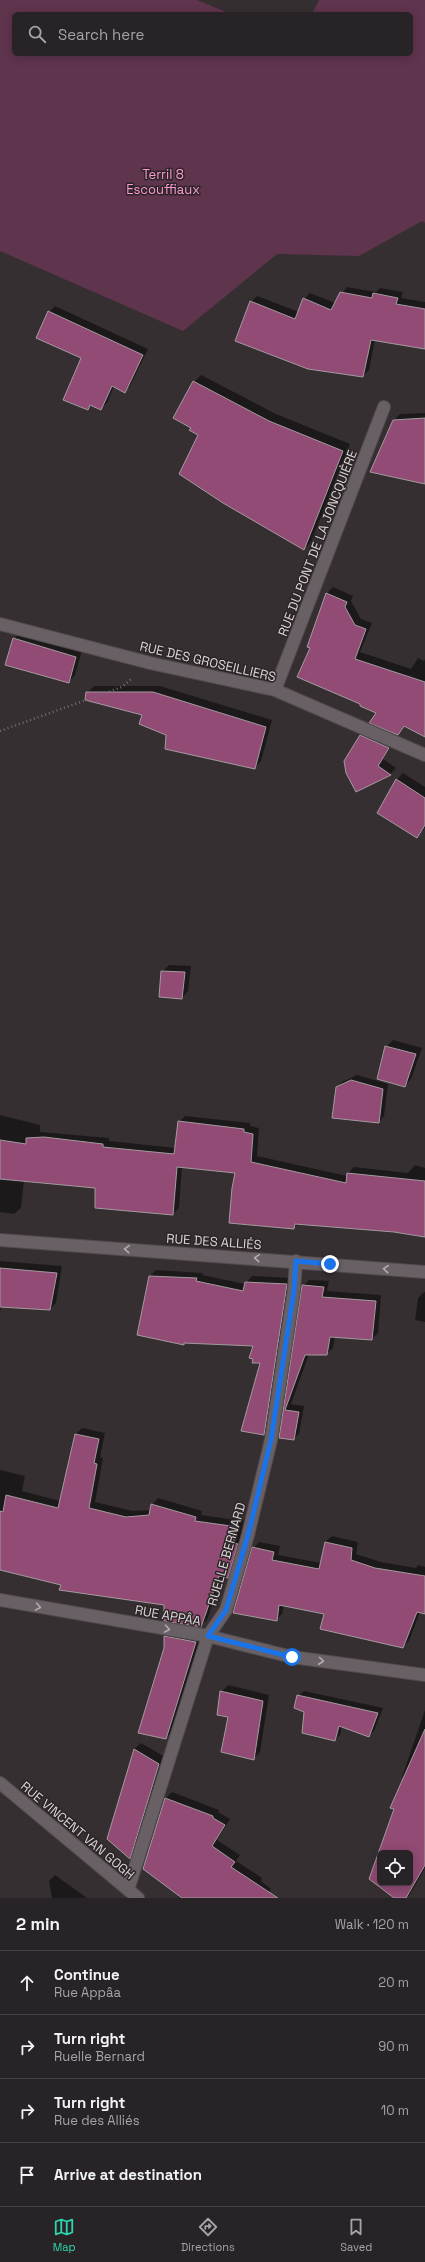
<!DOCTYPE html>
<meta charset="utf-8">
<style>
body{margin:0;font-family:"Space Grotesk",sans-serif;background:#342f32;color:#f1f3f6}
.controls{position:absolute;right:12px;bottom:12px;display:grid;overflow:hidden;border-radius:6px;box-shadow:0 2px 10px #0003}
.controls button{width:36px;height:36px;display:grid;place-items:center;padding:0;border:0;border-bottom:1px solid #444043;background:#282326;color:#f1f3f6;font:20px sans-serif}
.stop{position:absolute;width:12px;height:12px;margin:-9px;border:3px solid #1a73e8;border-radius:50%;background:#fff}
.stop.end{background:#1a73e8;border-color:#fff;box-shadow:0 1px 4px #0008}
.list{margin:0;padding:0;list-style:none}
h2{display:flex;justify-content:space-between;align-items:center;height:52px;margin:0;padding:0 16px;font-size:17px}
h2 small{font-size:13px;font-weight:400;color:#a5a4a7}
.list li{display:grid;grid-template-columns:26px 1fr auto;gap:12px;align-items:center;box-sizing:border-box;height:64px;padding:0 16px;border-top:1px solid #444043}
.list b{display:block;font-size:15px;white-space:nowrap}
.list p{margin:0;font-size:13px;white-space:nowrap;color:#a5a4a7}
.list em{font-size:13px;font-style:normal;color:#a5a4a7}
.icon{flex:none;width:22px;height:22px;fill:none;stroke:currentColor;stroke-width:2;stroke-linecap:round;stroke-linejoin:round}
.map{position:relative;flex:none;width:425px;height:1898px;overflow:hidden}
.search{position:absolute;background:#282326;box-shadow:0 2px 10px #0003;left:12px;right:12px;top:12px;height:44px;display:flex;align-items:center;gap:10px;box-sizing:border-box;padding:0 14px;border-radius:6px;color:#a5a4a7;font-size:15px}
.sheet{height:308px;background:#282326}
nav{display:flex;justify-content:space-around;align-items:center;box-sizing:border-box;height:56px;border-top:1px solid #444043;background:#282326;font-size:11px;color:#a5a4a7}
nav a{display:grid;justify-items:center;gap:2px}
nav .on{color:#2cd5ab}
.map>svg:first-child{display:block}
.green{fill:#5f344d}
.shadow{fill:#0007;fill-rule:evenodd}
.building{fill:#914b74;stroke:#a39b9f;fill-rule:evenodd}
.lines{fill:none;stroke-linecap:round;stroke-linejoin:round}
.street-casing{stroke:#524c4f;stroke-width:14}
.secondary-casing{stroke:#524c4f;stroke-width:14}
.path{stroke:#756f72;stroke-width:2.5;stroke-dasharray:1 3;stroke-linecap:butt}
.street{stroke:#686064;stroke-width:12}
.secondary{stroke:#686064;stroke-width:12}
.oneway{stroke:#b3adb0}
.route{stroke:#1a73e8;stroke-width:5}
.labels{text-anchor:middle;stroke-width:3;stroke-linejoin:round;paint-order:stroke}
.park-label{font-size:13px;fill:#fe99d3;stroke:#2c2528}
.street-label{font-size:13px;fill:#dbd6d9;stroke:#2c2528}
</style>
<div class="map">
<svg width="425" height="1898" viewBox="0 0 425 1898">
<rect width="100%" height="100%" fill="#362f32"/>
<path class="green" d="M 0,0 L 197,0 L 231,14 L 14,14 L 14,54 L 411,54 L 411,14 L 312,14 L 319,0 L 425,0 L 425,223 L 422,221 L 359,256 L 277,254 L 183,331 L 0,251 Z"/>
<path class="shadow" d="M 347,287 L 376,292 L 380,288 L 403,292 L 401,298 L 425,302 L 425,348 L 375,339 L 369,370 L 363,376 L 251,302 L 257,296 L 299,312 L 304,299 L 310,293 L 335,303 Z
M 55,306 L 148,349 L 130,386 L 125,391 L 114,386 L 107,403 L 101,408 L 92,404 L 87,409 L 83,358 L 49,312 Z
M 201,375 L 276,414 L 350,444 L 311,542 L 304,549 L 192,427 L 194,382 Z
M 425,413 L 425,482 L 393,421 L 400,414 Z
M 333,587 L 353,596 L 351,601 L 361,619 L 372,623 L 360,652 L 411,669 L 418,658 L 424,661 L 425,659 L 425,735 L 405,725 L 398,734 L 377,713 L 362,703 L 309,647 L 327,593 Z
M 20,632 L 82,650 L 75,675 L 69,682 L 14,639 Z
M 94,686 L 160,686 L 272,720 L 261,761 L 255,768 L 167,734 L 144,714 L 87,693 Z
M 368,729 L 395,741 L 383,759 L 396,768 L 390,774 L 357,790 L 361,736 Z
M 403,773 L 425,787 L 425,828 L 417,837 L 378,813 L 397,779 Z
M 169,965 L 191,966 L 188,991 L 182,998 L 162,972 Z
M 393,1040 L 422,1048 L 411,1079 L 405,1086 L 386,1047 Z
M 357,1075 L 388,1084 L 384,1116 L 379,1122 L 337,1088 L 342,1082 Z
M 0,1115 L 40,1125 L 40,1132 L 109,1138 L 109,1141 L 176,1148 L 179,1122 L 185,1116 L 250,1123 L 250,1126 L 259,1128 L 257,1156 L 347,1176 L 348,1173 L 354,1167 L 408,1173 L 415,1165 L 425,1168 L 425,1236 L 394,1232 L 299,1223 L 294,1228 L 237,1172 L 182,1166 L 179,1208 L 173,1214 L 96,1187 L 24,1180 L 21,1208 L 14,1214 L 0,1212 Z
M 0,1261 L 62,1266 L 56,1303 L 50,1309 L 2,1306 L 0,1311 Z
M 156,1270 L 203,1273 L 202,1275 L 245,1284 L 252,1276 L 292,1278 L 270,1428 L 264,1434 L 262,1362 L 254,1345 L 186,1342 L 184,1344 L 150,1276 Z
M 309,1280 L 329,1281 L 327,1291 L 381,1295 L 378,1333 L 372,1339 L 335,1336 L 333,1348 L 327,1354 L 309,1354 L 291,1404 L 304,1406 L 299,1434 L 293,1439 L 280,1437 L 303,1286 Z
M 424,1292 L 425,1292 L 425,1322 L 415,1320 L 418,1298 Z
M 82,1428 L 105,1433 L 100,1457 L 103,1458 L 95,1502 L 133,1511 L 151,1510 L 152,1505 L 158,1498 L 202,1511 L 201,1515 L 244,1521 L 240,1537 L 243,1538 L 234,1571 L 227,1577 L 223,1576 L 207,1620 L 200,1626 L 165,1604 L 63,1585 L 0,1569 L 0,1470 L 25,1476 L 22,1491 L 60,1501 L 75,1435 Z
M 332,1536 L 358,1542 L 356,1554 L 381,1562 L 416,1568 L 418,1565 L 425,1567 L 425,1613 L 420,1612 L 409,1641 L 403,1647 L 325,1613 L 284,1605 L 282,1614 L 276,1620 L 253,1548 L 259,1542 L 280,1546 L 278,1555 L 321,1563 L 325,1542 Z
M 171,1630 L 202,1635 L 172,1732 L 166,1738 L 165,1636 Z
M 228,1685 L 269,1695 L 260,1752 L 253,1759 L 229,1717 L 221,1692 Z
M 304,1691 L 383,1708 L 374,1731 L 369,1736 L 342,1726 L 340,1735 L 335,1740 L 305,1711 L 298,1696 Z
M 425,1710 L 425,1868 L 409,1896 L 398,1898 L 370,1878 L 405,1778 L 402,1777 ZM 380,1853 L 410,1853 L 410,1883 L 380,1883 Z
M 141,1743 L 165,1757 L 136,1852 L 130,1858 L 109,1839 L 134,1749 Z
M 172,1792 L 219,1810 L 218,1812 L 230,1819 L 217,1840 L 240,1855 L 236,1861 L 262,1878 L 261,1881 L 271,1889 L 266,1898 L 186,1898 L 144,1868 L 166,1798 Z
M 55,1875 L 87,1898 L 52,1898 L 49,1881 Z"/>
<path class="building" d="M 340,292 L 372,298 L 373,293 L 398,298 L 396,304 L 425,309 L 425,349 L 371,340 L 363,377 L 308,369 L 235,341 L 250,301 L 295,319 L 303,298 L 331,310 Z
M 48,311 L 143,355 L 125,393 L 112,386 L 101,410 L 90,405 L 88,410 L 63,400 L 81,358 L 36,338 Z
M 193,381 L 269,421 L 343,451 L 304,550 L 223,503 L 179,474 L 198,435 L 189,430 L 191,428 L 173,418 Z
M 425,418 L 425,484 L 370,472 L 393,420 Z
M 326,593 L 347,602 L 345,607 L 355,625 L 366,629 L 355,659 L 425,682 L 425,737 L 404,726 L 398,735 L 369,723 L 376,713 L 360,706 L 360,704 L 297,677 L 310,648 L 307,647 Z
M 13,638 L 76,657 L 69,683 L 5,665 Z
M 86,692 L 153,692 L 266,727 L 255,769 L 165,749 L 166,735 L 139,724 L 142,715 L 85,700 Z
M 360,735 L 389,748 L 378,766 L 391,775 L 356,792 L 346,773 L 344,761 Z
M 396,779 L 425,798 L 425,825 L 417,838 L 377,813 Z
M 161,971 L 185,972 L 182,999 L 159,997 Z
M 385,1046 L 416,1054 L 405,1087 L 377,1079 Z
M 351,1080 L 383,1089 L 379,1123 L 332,1118 L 336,1087 Z
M 178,1121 L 244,1129 L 244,1132 L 253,1134 L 251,1162 L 346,1183 L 347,1173 L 425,1181 L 425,1237 L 394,1232 L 295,1224 L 294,1229 L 229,1223 L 232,1188 L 235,1173 L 177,1167 L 173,1215 L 95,1208 L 95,1188 L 0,1179 L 0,1140 L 26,1144 L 26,1138 L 44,1137 L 103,1144 L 103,1147 L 174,1154 Z
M 0,1268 L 57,1273 L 50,1310 L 0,1307 Z
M 149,1276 L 197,1278 L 196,1281 L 243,1291 L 245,1282 L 287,1284 L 264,1435 L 241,1431 L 260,1363 L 252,1363 L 253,1359 L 249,1358 L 253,1346 L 184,1343 L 184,1345 L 137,1335 Z
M 302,1285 L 324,1287 L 322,1297 L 376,1301 L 372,1340 L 330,1337 L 327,1355 L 305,1355 L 285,1410 L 299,1412 L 294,1440 L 279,1438 Z
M 75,1434 L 99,1439 L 94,1463 L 97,1464 L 89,1508 L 126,1517 L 149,1515 L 151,1504 L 196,1517 L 195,1521 L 238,1527 L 234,1543 L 238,1544 L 228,1578 L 219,1576 L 201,1627 L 164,1621 L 164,1605 L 59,1590 L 61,1585 L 0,1570 L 0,1511 L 3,1512 L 6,1495 L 58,1508 Z
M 325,1542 L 352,1548 L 351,1560 L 375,1568 L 425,1576 L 425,1614 L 417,1612 L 403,1648 L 320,1629 L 324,1614 L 279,1605 L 277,1621 L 233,1613 L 252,1547 L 274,1552 L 272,1560 L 319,1569 Z
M 164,1636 L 196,1642 L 166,1739 L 138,1733 L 164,1648 Z
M 220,1691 L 263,1701 L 254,1760 L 221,1752 L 228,1717 L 217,1715 Z
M 297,1695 L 378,1713 L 369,1737 L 339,1726 L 335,1741 L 302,1733 L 304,1712 L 294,1708 Z
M 425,1729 L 425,1865 L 406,1898 L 394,1898 L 369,1879 L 394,1809 L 390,1808 ZM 380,1853 L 410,1853 L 410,1883 L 380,1883 Z
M 134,1749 L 159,1764 L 130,1859 L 107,1839 Z
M 165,1798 L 213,1816 L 213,1818 L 225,1825 L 212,1846 L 235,1862 L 231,1867 L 278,1898 L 182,1898 L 143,1869 Z"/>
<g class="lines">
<defs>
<path id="street" d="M 0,624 L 150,663 L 275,690 L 425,755
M 275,690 L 384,407
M 0,1783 L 138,1898
M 128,1890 L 208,1636 L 226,1610 L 248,1535 L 271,1440 L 294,1290 L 296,1261"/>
<path id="secondary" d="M 0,1240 L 425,1272
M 0,1600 L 208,1636 L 292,1657 L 425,1675"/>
</defs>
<use href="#street" class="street-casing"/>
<use href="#secondary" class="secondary-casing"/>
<path class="path" d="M 0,731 L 122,687 L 131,679"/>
<use href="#street" class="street"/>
<use href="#secondary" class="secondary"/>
</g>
<defs><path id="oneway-chevron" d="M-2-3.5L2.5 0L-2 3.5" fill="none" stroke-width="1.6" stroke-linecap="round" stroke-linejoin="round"/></defs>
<g class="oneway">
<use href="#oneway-chevron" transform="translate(127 1249) rotate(-176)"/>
<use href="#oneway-chevron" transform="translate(257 1258) rotate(-176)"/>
<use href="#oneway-chevron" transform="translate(386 1269) rotate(-175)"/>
<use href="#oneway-chevron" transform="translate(38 1607) rotate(10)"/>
<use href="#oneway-chevron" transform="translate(167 1629) rotate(10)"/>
<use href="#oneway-chevron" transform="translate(321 1661) rotate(7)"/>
</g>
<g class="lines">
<path class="route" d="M 292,1657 L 208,1636 L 226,1610 L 248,1535 L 271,1440 L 294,1290 L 296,1261 L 330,1264"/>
</g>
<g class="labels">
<g class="park-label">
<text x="163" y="179">Terril 8<tspan x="163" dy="15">Escouffiaux</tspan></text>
</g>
<g class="street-label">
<text transform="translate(317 543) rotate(-69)" y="5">RUE DU PONT DE LA JONCQUIÈRE</text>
<text transform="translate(208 661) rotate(13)" y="5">RUE DES GROSEILLIERS</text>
<text transform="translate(214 1241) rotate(4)" y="5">RUE DES ALLIÉS</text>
<text transform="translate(226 1554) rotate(-74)" y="5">RUELLE BERNARD</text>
<text transform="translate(168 1615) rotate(10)" y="5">RUE APPÂA</text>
<text transform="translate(78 1830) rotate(40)" y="5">RUE VINCENT VAN GOGH</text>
</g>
</g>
</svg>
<div class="controls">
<button><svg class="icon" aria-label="locate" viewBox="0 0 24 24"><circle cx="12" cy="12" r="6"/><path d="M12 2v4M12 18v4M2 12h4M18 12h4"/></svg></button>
</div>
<div class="stop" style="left:292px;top:1657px"></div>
<div class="stop end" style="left:330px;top:1264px"></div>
<div class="search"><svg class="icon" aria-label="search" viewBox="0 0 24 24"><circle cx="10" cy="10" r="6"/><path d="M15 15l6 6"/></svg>Search here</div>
</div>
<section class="sheet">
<h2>2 min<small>Walk · 120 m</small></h2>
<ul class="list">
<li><svg class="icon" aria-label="ahead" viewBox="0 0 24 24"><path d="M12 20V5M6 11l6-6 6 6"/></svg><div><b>Continue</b><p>Rue Appâa</p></div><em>20 m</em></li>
<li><svg class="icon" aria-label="right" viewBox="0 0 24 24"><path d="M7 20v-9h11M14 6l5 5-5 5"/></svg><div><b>Turn right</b><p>Ruelle Bernard</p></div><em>90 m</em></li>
<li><svg class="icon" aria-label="right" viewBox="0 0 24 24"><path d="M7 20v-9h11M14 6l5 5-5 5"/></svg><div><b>Turn right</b><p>Rue des Alliés</p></div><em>10 m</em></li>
<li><svg class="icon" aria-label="arrive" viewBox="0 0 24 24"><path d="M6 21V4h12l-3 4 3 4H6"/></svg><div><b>Arrive at destination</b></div></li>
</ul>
</section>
<nav>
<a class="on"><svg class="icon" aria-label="map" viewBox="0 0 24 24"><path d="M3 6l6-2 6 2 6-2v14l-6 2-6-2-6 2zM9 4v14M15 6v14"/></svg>Map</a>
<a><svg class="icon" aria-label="directions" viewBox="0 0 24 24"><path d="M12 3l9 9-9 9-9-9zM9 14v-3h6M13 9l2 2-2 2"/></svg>Directions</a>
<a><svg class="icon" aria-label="saved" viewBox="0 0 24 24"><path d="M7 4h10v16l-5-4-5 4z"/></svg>Saved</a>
</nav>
